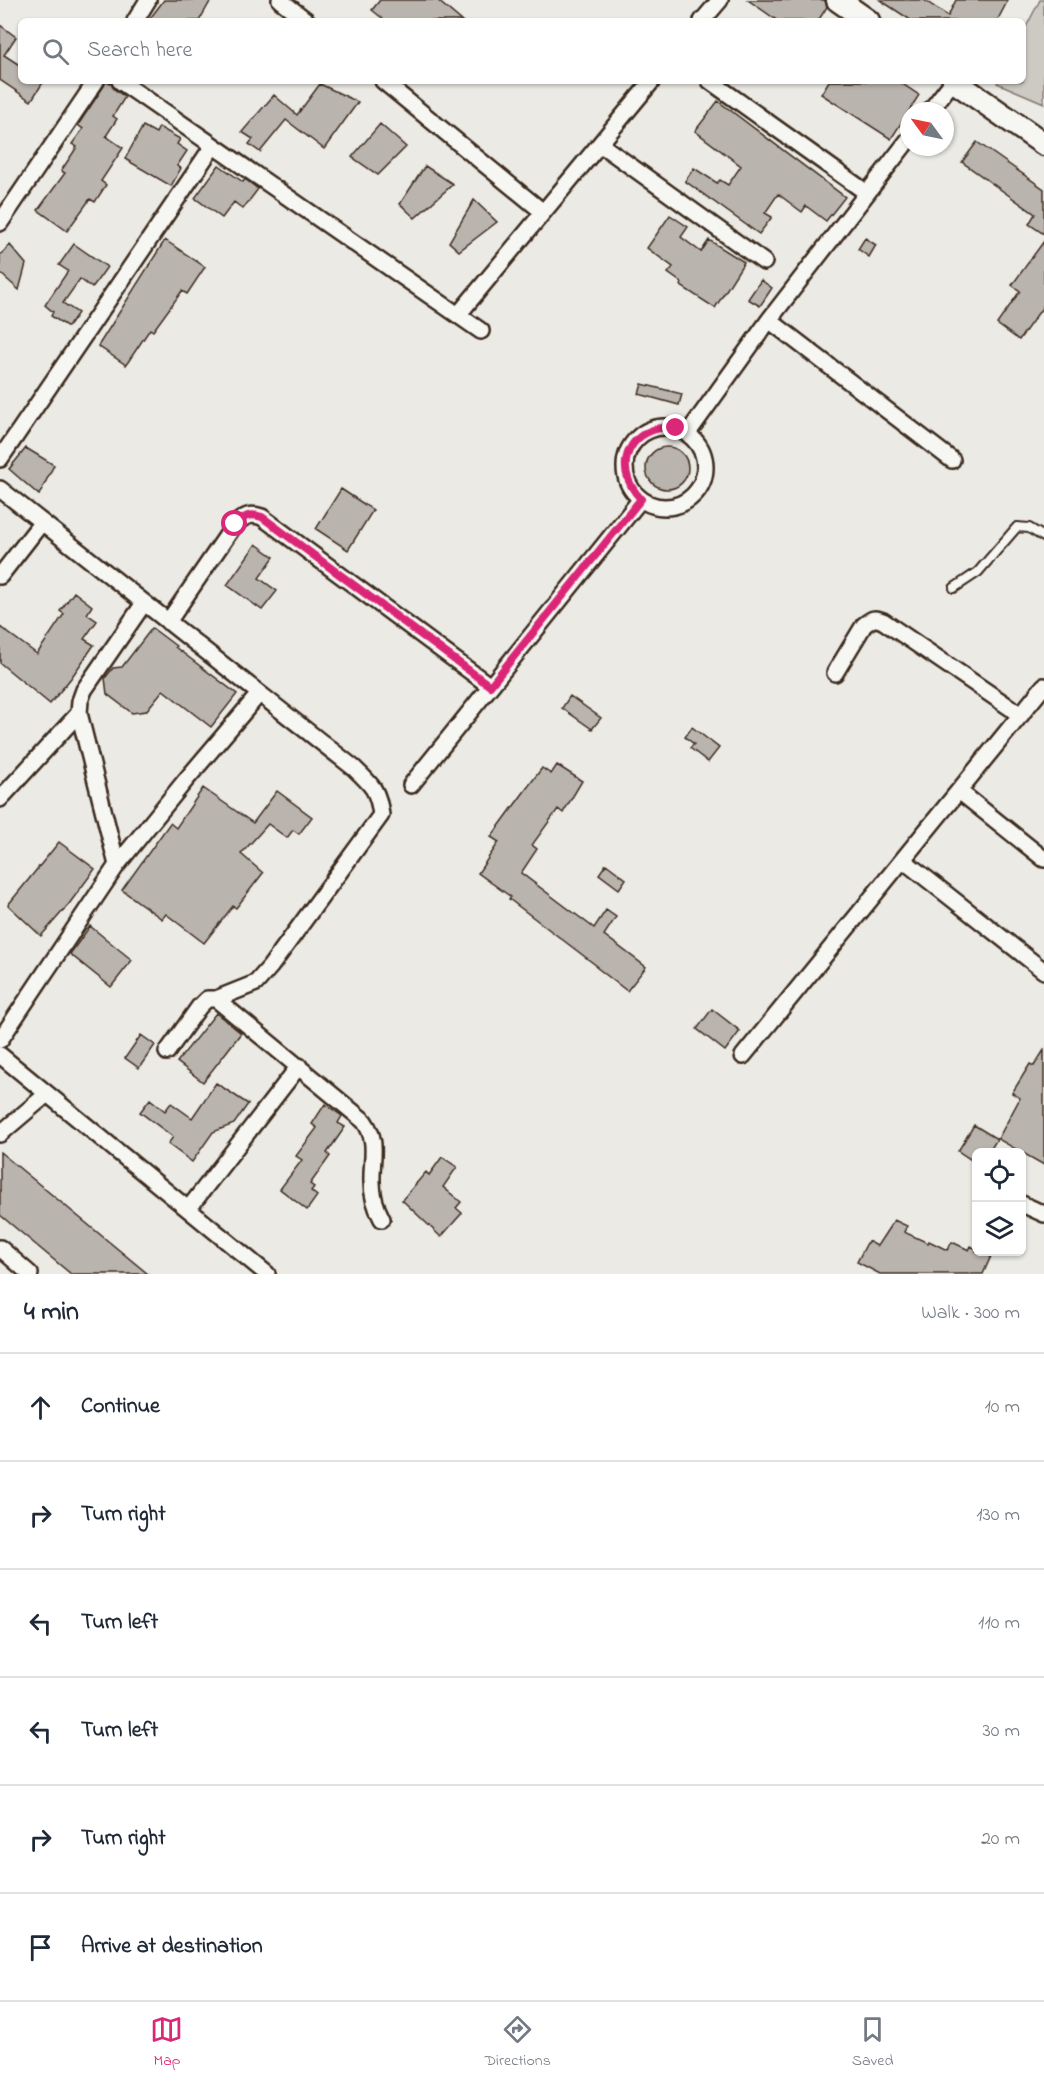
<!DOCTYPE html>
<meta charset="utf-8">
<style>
body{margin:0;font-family:"Indie Flower",sans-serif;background:#f6f6f7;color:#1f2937}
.controls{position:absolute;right:18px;bottom:18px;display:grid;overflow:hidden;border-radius:9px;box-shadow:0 2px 4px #0004}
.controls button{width:54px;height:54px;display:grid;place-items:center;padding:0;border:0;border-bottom:2px solid #e0e1e3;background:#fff;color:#1f2937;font:30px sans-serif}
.compass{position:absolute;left:900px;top:102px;width:54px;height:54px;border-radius:50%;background:#fff;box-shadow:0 2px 4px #0004;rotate:303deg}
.stop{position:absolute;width:18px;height:18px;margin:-14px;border:4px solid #db2777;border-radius:50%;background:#fff}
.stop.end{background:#db2777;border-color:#fff;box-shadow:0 2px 6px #0008}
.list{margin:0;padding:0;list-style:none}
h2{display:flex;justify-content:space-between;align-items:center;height:78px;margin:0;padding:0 24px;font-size:26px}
h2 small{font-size:20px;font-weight:400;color:#747a83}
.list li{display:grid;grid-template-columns:39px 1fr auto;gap:18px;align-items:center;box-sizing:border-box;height:108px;padding:0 24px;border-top:2px solid #e0e1e3}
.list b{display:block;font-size:22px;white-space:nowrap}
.list em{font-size:20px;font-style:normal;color:#747a83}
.icon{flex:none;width:33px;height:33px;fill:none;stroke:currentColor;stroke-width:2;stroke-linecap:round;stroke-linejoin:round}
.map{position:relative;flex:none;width:1044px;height:1274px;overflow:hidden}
.search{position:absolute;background:#fff;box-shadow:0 2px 4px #0004;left:18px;right:18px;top:18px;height:66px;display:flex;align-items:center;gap:15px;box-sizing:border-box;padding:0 21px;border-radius:9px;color:#747a83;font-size:22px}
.sheet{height:726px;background:#fff}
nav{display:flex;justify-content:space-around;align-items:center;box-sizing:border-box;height:84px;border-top:2px solid #e0e1e3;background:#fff;font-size:16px;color:#747a83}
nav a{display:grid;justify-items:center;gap:3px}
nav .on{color:#db2777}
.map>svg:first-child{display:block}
.green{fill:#cdcac4;stroke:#847a71;stroke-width:1.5}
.building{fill:#bab4ae;stroke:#3b2a1e;stroke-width:1.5}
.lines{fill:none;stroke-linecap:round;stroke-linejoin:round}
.lane-casing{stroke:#3b2a1e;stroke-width:12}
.street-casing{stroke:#3b2a1e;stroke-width:20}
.secondary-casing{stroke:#3b2a1e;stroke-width:27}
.lane{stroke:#f6f6f2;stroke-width:8}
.street{stroke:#f6f6f2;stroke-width:15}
.secondary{stroke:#f6f6f2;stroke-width:22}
.route{stroke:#db2777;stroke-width:8}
</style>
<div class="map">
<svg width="1044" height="1274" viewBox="0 0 1044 1274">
<rect width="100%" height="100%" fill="#ebeae5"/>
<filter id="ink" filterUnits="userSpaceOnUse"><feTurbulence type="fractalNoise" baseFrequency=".0167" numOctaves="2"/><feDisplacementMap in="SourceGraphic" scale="12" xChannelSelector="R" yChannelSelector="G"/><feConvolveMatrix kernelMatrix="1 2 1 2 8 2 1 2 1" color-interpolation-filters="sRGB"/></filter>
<g filter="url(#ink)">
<path class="green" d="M 1040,0 L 1044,0 L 1044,103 L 997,83 L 998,81 L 1023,81 L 1023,33 Z"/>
<path class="building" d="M 164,0 L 211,0 L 199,21 L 148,21 Z
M 380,0 L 437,0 L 462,21 L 386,21 L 372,10 Z
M 748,0 L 825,0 L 827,7 L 818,21 L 778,21 Z
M 880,0 L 924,0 L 948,16 L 956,0 L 1008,0 L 997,21 L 912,21 Z
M 0,25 L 16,37 L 4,55 L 21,66 L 21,81 L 44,81 L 31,101 L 0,80 Z
M 106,81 L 111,83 L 114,89 L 125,97 L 113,116 L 117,119 L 106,136 L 123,148 L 101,181 L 106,185 L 95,202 L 90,199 L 67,231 L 38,210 L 65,173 L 61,171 L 77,147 L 72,144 L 83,129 L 78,125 L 104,86 Z
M 829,81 L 898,81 L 919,95 L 891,139 L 821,94 Z
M 320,84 L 358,102 L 324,149 L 286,120 L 260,152 L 249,144 L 253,139 L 242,132 L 274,95 L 297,115 Z
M 718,101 L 845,197 L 826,221 L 806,206 L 802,212 L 778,194 L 765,213 L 772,217 L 759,234 L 685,181 L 694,168 L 717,183 L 720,180 L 728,185 L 741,166 L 695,131 Z
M 380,124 L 406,147 L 378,175 L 352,157 Z
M 143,126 L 156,133 L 159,127 L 180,139 L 177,144 L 187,151 L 177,166 L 181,168 L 171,186 L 125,159 Z
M 977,142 L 1044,189 L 1044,234 L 1029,224 L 1035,214 L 962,162 Z
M 219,165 L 243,182 L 245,179 L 258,189 L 243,209 L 234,202 L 222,218 L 195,198 Z
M 425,166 L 453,184 L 415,218 L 400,204 Z
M 474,200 L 497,222 L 459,251 L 449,242 Z
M 670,215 L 688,227 L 681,237 L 701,252 L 709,240 L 744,262 L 715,308 L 681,286 L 682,283 L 668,273 L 673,267 L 647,248 Z
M 865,238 L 876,245 L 869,257 L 858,249 Z
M 165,240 L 205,267 L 187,294 L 182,291 L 153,331 L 150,329 L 126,365 L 98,346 Z
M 1044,241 L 1044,305 L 1019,340 L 997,324 L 1020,291 L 1012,285 Z
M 74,244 L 107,267 L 92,288 L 80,279 L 63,303 L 78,313 L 68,327 L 51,316 L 53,312 L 45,305 L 68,271 L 59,265 Z
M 10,245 L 26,264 L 19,290 L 0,273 L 0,255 Z
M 761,280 L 772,288 L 760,306 L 748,299 Z
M 642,384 L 682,394 L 679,405 L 639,394 Z
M646 468a21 21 0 1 1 42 0a21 21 0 1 1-42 0Z
M 26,448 L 54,465 L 39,495 L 9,469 Z
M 341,489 L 373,510 L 348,550 L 316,529 Z
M 256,544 L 274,557 L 259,578 L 277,591 L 262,610 L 227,585 Z
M 74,592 L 92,606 L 87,614 L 97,621 L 84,639 L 94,645 L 71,678 L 50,704 L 0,663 L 0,627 L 37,654 L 64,614 L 60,611 Z
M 152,628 L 176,646 L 175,647 L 237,694 L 211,727 L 163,690 L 146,711 L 132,713 L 107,694 L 105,678 L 113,668 L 122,667 Z
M 570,696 L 601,718 L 592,729 L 562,708 Z
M 692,727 L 719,748 L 708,762 L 690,748 L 694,744 L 685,737 Z
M 557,765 L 582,781 L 563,813 L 558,809 L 532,845 L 537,849 L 521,873 L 594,928 L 606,910 L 616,917 L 604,935 L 646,967 L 627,991 L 596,967 L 597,966 L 509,899 L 511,897 L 478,873 L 499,842 L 491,837 L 527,788 L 542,768 L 551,774 Z
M 203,788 L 253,823 L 277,791 L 312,817 L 299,834 L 293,830 L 287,838 L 268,824 L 241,854 L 263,873 L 236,908 L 233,906 L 204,943 L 166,914 L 162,919 L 122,890 L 170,823 L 176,828 Z
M 59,842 L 95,869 L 69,904 L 41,936 L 8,905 Z
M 606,864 L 626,879 L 619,889 L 599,874 Z
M 90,926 L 132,960 L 111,987 L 70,954 Z
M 712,1009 L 740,1031 L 725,1051 L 697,1029 Z
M 216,1013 L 241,1033 L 203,1082 L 177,1062 Z
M 141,1035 L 155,1045 L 139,1068 L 125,1058 Z
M 1044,1050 L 1044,1165 L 998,1139 L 1020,1098 L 1012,1093 L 1030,1064 L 1034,1066 Z
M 216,1083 L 248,1104 L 234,1124 L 213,1132 L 192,1162 L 168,1144 L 173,1137 L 140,1112 L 150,1099 L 165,1111 L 171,1103 L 192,1118 Z
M 325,1104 L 342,1116 L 338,1123 L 345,1127 L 327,1153 L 330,1156 L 310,1184 L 314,1187 L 311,1191 L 317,1196 L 307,1210 L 280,1189 L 302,1160 L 296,1156 L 317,1128 L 312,1124 Z
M 974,1125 L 997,1139 L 989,1152 L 976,1152 L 976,1163 L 958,1151 Z
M 0,1152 L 148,1274 L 71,1274 L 0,1215 Z
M 442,1157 L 457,1167 L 443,1187 L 461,1202 L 456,1208 L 462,1213 L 441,1237 L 402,1200 L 426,1172 L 429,1175 Z
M 894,1220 L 907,1226 L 904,1232 L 928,1243 L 929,1241 L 947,1250 L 952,1242 L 969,1250 L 971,1246 L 976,1249 L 976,1251 L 982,1251 L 991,1256 L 983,1274 L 880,1274 L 857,1262 L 868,1241 L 877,1246 Z"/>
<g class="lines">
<defs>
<path id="lane" d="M 954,588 L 978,572 L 1017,527 L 1029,528 L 1044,537"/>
<path id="street" d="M 280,0 L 307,21
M 135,21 L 148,0
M 702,21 L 720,0
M 120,81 L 481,331
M 383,81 L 543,212
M 710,81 L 867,193
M 930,111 L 953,81
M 600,144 L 764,262
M 0,223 L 96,81
M 458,315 L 652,81
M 769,320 L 952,460
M625 467a40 40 0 1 1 80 0a40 40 0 1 1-80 0Z
M 688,433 L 769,320 L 909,139
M 0,459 L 213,146
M 0,489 L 354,768 C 372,785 378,790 381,815 L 270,967 L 256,983 L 216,999
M 0,576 L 42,522
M 168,622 L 235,524 C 245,516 250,513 262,517 L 490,686
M 835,673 L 864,625 C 872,619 874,617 883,621 L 1021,715
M 411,785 L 641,499
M 959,791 L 1044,859
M 0,799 L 79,713
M 903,860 L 1044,971
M 117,865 L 79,713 L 80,701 L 84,690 L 144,603
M 0,1040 L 117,865 L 185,781 L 259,694
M 167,1052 L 199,1007 L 207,999 L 216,999 L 364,1121 C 379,1142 371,1158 372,1182 C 372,1196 376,1208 382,1219
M 0,1055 L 267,1274
M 743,1056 L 1044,686
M 0,1134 L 47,1094
M 1022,1204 L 1044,1214
M 189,1208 L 299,1066
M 0,1248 L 30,1274"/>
<path id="secondary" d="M 838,0 L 868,21
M 954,81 L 1044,144"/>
</defs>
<use href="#lane" class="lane-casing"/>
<use href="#street" class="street-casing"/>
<use href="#secondary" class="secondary-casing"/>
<use href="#lane" class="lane"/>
<use href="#street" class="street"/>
<use href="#secondary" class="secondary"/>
</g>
</g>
<g class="lines" filter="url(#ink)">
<path class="route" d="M 235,524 C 245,516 250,513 262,517 L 490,686 L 641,499 C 609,466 631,423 676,428"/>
</g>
</svg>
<div class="controls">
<button><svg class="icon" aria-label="locate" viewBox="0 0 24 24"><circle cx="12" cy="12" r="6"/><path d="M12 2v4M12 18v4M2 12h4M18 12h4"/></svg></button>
<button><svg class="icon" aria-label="layers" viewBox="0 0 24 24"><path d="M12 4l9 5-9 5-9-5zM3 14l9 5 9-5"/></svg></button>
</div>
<svg class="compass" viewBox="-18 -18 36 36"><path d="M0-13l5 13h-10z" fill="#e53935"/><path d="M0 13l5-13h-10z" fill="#747a83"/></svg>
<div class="stop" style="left:235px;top:524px"></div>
<div class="stop end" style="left:676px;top:428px"></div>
<div class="search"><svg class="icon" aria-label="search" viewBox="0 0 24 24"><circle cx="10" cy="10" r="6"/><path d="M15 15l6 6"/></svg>Search here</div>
</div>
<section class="sheet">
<h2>4 min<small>Walk · 300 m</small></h2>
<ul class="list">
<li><svg class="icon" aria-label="ahead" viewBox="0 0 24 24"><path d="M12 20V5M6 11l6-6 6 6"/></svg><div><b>Continue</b></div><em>10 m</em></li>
<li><svg class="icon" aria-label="right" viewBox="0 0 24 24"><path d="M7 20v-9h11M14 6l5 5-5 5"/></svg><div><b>Turn right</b></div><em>130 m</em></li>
<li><svg class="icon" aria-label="left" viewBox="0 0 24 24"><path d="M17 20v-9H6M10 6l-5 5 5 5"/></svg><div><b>Turn left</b></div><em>110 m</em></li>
<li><svg class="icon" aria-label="left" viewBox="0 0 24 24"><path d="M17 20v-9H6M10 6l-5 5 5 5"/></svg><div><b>Turn left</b></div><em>30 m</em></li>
<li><svg class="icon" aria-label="right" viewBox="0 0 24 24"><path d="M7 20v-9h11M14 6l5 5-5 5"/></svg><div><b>Turn right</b></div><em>20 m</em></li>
<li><svg class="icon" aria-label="arrive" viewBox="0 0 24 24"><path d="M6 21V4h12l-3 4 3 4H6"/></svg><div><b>Arrive at destination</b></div></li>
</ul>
</section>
<nav>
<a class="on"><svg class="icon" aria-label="map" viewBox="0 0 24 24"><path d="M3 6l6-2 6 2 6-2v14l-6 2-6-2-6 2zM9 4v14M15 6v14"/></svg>Map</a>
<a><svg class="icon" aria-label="directions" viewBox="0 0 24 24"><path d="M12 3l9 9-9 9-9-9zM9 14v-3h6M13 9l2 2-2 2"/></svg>Directions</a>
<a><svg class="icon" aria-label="saved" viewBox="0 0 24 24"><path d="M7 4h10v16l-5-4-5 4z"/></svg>Saved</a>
</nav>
